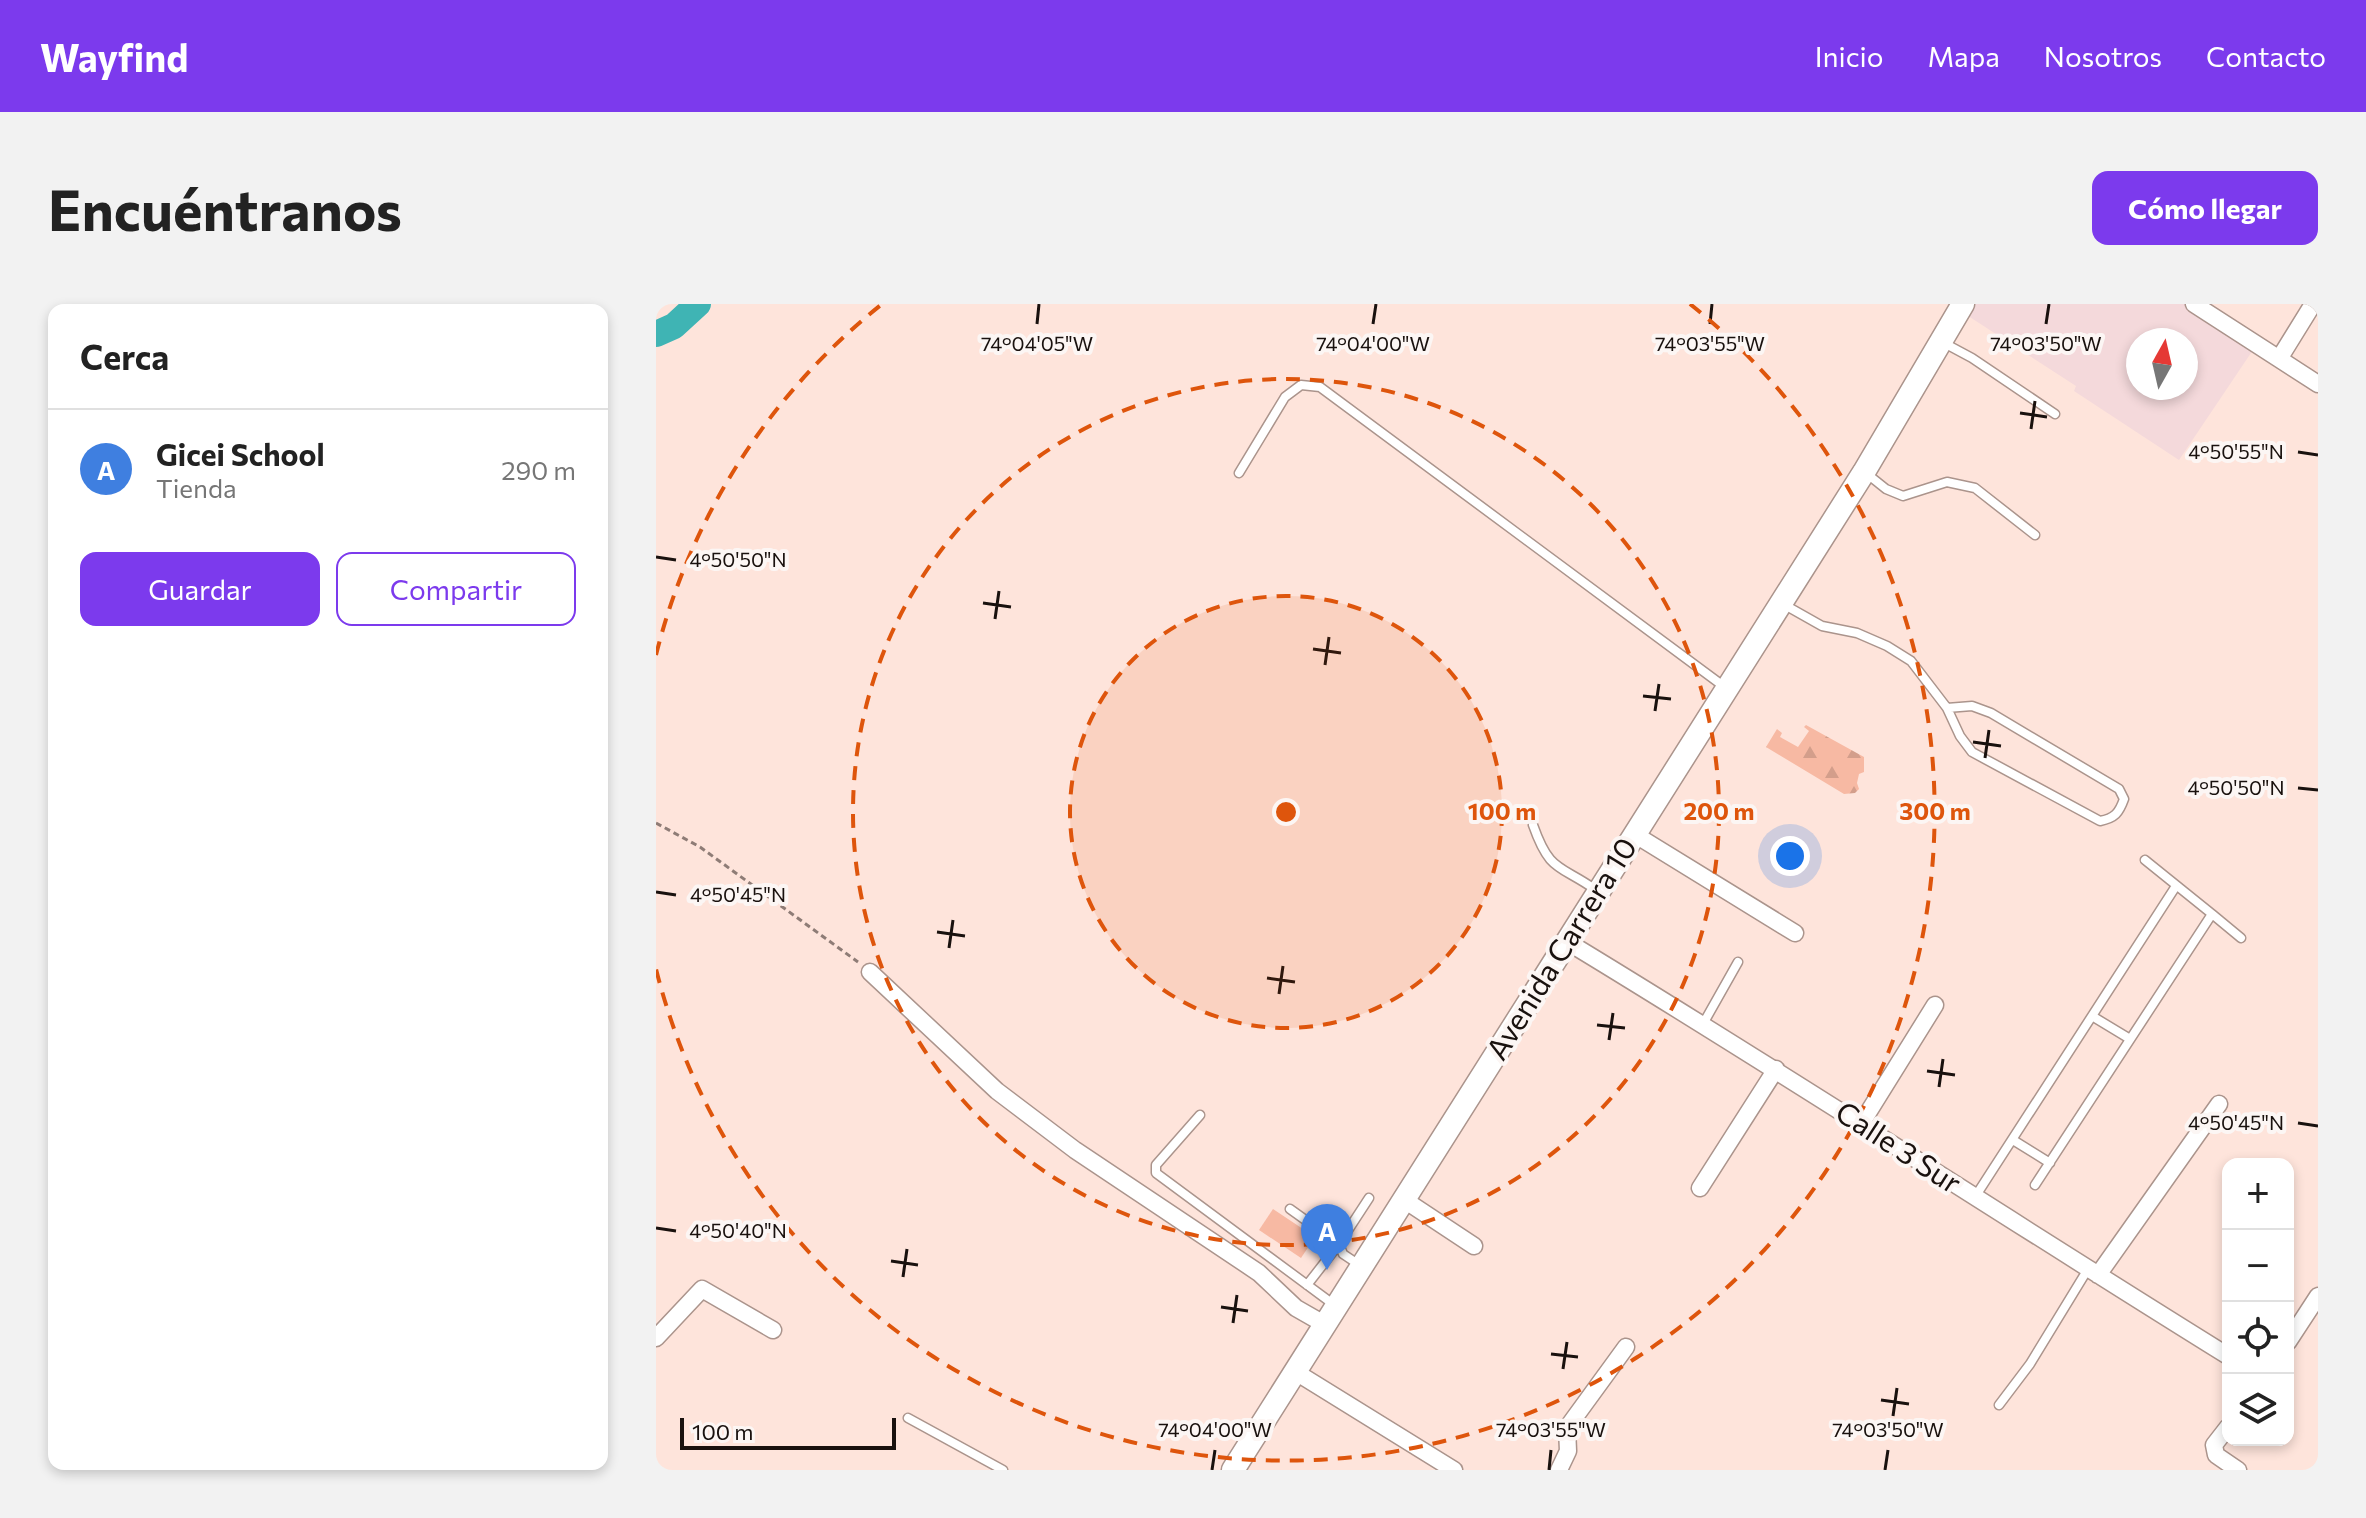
<!DOCTYPE html>
<html lang="es">
<meta charset="utf-8">
<style>
body{margin:0;font-family:Commissioner,sans-serif;background:#f2f2f2;color:#222}
.controls{position:absolute;right:24px;bottom:24px;display:grid;overflow:hidden;border-radius:16px;box-shadow:0 4px 12px #0003}
.controls button{width:72px;height:72px;display:grid;place-items:center;padding:0;border:0;border-bottom:2px solid #e0e0e0;background:#fff;color:#222;font:40px sans-serif}
.compass{position:absolute;left:1470px;top:24px;width:72px;height:72px;border-radius:50%;background:#fff;box-shadow:0 4px 12px #0003;rotate:8deg}
.scale{position:absolute;left:24px;bottom:20px;width:216px;box-sizing:border-box;padding-left:8px;border:4px solid #19110e;border-top:0;font-size:22px;line-height:28px;white-space:nowrap;color:#19110e;-webkit-text-stroke:6px #fcf6f4;paint-order:stroke}
.you{position:absolute;left:1134px;top:552px;width:28px;height:28px;margin:-20px;border:6px solid #fff;border-radius:50%;background:#1a73e8;box-shadow:0 0 0 12px #1a73e833}
.badge{display:grid;place-items:center;width:52px;height:52px;border-radius:50%;background:#7c3aed;color:#fff;font-size:26px;font-weight:700}
.pin{position:absolute;translate:-50% -66px;filter:drop-shadow(0 2px 4px #0008)}
.pin::after{content:'';position:absolute;top:42px;width:28px;height:24px;background:inherit;clip-path:polygon(0 0,100% 0,50% 100%)}
.list{margin:0;padding:0;list-style:none}
h2{display:flex;justify-content:space-between;align-items:center;height:104px;margin:0;padding:0 32px;font-size:34px}
h2 small{font-size:26px;font-weight:400;color:#767676}
.list li{display:grid;grid-template-columns:52px 1fr auto;gap:24px;align-items:center;box-sizing:border-box;height:120px;padding:0 32px;border-top:2px solid #e0e0e0}
.list b{display:block;font-size:30px;white-space:nowrap}
.list p{margin:0;font-size:26px;white-space:nowrap;color:#767676}
.list em{font-size:26px;font-style:normal;color:#767676}
.actions{display:flex;gap:16px;padding:24px 32px}
.actions a{flex:1;padding:18px 0;border:2px solid #7c3aed;border-radius:16px;text-align:center;font-size:28px;color:#7c3aed}
.actions .main{background:#7c3aed;color:#fff}
.icon{flex:none;width:44px;height:44px;fill:none;stroke:currentColor;stroke-width:2;stroke-linecap:round;stroke-linejoin:round}
.map{position:relative;flex:none;width:1662px;height:1166px;overflow:hidden;border-radius:16px}
header{display:flex;align-items:center;gap:48px;box-sizing:border-box;height:112px;padding:0 40px;background:#7c3aed;color:#fff}
header strong{font-size:38px}
nav{display:flex;gap:44px;margin-inline-start:auto;font-size:28px}
.intro{display:flex;align-items:center;justify-content:space-between;box-sizing:border-box;height:192px;padding:0 48px}
h1{margin:0;font-size:56px}
.button{padding:20px 36px;border-radius:16px;background:#7c3aed;color:#fff;font-size:28px;font-weight:700}
main{display:flex;gap:48px;padding:0 48px}
aside{flex:1;background:#fff;border-radius:16px;box-shadow:0 4px 12px #0003}
.map>svg:first-child{display:block}
.education{fill:#f4d9db;fill-rule:evenodd}
.forest{fill:url(#forest-firs)}
.pitch{fill:#f7b9a3}
.lines{fill:none;stroke-linecap:round;stroke-linejoin:round}
.river{stroke:#3fb4b4;stroke-width:26}
.lane-casing{stroke:#ab948c;stroke-width:11}
.street-casing{stroke:#ab948c;stroke-width:19}
.secondary-casing{stroke:#ab948c;stroke-width:25}
.path{stroke:#8e7c76;stroke-width:3;stroke-dasharray:6 4;stroke-linecap:butt}
.lane{stroke:#fff;stroke-width:8}
.street{stroke:#fff;stroke-width:16}
.secondary{stroke:#fff;stroke-width:22}
.ticks{fill:none;stroke:#19110e;stroke-width:3}
.ring{fill:none;stroke:#de550c;stroke-width:4;stroke-dasharray:14 10}
.labels{text-anchor:middle;stroke-width:8;stroke-linejoin:round;paint-order:stroke}
.street-label{font-size:30px;fill:#19110e;stroke:#fcf6f4}
.ticks-label{font-size:20px;text-anchor:middle;fill:#19110e;stroke:#fcf6f4;stroke-width:8;stroke-linejoin:round;paint-order:stroke}
.centre{fill:#de550c;stroke:#fcf6f4;stroke-width:4}
.ring-label{font-size:24px;text-anchor:middle;font-weight:bold;fill:#de550c;stroke:#fcf6f4;stroke-width:8;stroke-linejoin:round;paint-order:stroke}
</style>
<header>
<strong>Wayfind</strong>
<nav><a>Inicio</a><a>Mapa</a><a>Nosotros</a><a>Contacto</a></nav>
</header>
<div class="intro"><h1>Encuéntranos</h1><a class="button">Cómo llegar</a></div>
<main>
<aside>
<h2>Cerca<small></small></h2>
<ul class="list">
<li><span class="badge" style="background:#3f7fe0">A</span><div><b>Gicei School</b><p>Tienda</p></div><em>290 m</em></li>
</ul>
<div class="actions"><a class="main">Guardar</a><a>Compartir</a></div>
</aside>
<div class="map">
<svg width="1662" height="1166" viewBox="0 0 1662 1166">
<defs>
<pattern id="forest-firs" width="22" height="20" patternUnits="userSpaceOnUse" patternTransform="scale(2)"><rect width="22" height="20" fill="#f7b9a3"/><path d="M5 1l3.5 6h-7zM16 11l3.5 6h-7z" fill="#d39e8b"/></pattern>
</defs>
<rect width="100%" height="100%" fill="#fee4db"/>
<path class="education" d="M 1307,0 L 1538,0 L 1601,40 L 1523,156 L 1418,87 L 1420,82 L 1303,6 ZM 1482,36 L 1530,36 L 1530,84 L 1482,84 Z"/>
<path class="forest" d="M 1150,421 L 1208,453 L 1208,468 L 1203,470 L 1201,479 L 1203,485 L 1199,489 L 1188,490 L 1110,443 L 1121,425 L 1126,429 L 1124,433 L 1142,443 L 1153,427 L 1148,423 Z"/>
<path class="pitch" d="M 617,905 L 659,933 L 645,954 L 603,926 Z"/>
<g class="lines">
<path class="river" d="M 0,30 L 18,22 L 42,0"/>
<defs>
<path id="lane" d="M 1288,39 L 1316,54 L 1399,110
M 583,169 L 629,93 L 645,81 L 664,83 L 1070,384
M 1210,169 L 1230,185 L 1247,192 L 1291,178 L 1319,184 L 1379,231
M 1127,300 L 1166,322 L 1201,329 L 1231,342 L 1255,357 L 1291,404 L 1304,432 L 1316,448 L 1444,517 C 1459,514 1463,509 1468,495 L 1463,485 L 1335,409 L 1316,402 L 1291,404
M 877,521 C 894,569 903,560 940,586
M 1489,556 L 1556,610
M 1436,712 L 1474,735
M 1047,720 L 1082,658
M 544,811 L 500,861 L 500,869 L 677,1000
M 1357,836 L 1394,859
M 1379,881 L 1556,610 L 1585,634
M 1319,893 L 1520,582
M 634,905 L 683,940 L 687,950 L 705,962
M 651,981 L 683,940 L 713,894
M 1343,1101 L 1374,1060 L 1432,965
M 252,1114 L 347,1166"/>
<path id="street" d="M 1538,0 L 1662,80
M 1623,55 L 1657,0
M 978,530 L 1139,629
M 910,637 C 1133,772 1351,915 1572,1052
M 214,668 L 341,787 L 419,846 L 603,969 L 640,1004 L 668,1020
M 1205,820 L 1279,701
M 1044,884 L 1120,765
M 747,895 L 818,942
M 1442,971 L 1563,800
M 0,1034 L 46,985 L 117,1026
M 1632,1038 L 1662,992
M 638,1067 L 798,1166
M 1572,1123 L 1558,1141 L 1560,1151 L 1582,1166
M 903,1166 L 912,1147 L 911,1124 L 970,1043"/>
<path id="secondary" d="M 577,1166 L 1208,168 L 1307,0"/>
</defs>
<use href="#lane" class="lane-casing"/>
<use href="#street" class="street-casing"/>
<use href="#secondary" class="secondary-casing"/>
<path class="path" d="M 0,519 L 44,543 L 202,658"/>
<use href="#lane" class="lane"/>
<use href="#street" class="street"/>
<use href="#secondary" class="secondary"/>
</g>
<path class="ticks" d="M 381,20 L 383,0M 717,20 L 720,0M 1054,20 L 1056,0M 1390,20 L 1393,0M 1364,109 L 1391,113M 1375,125 L 1379,97M 1642,148 L 1662,151M 0,253 L 20,256M 327,299 L 355,303M 339,315 L 343,287M 657,345 L 685,349M 669,361 L 673,333M 987,392 L 1015,395M 999,407 L 1003,380M 1317,438 L 1345,442M 1329,454 L 1333,426M 1642,484 L 1662,486M 0,588 L 20,591M 281,628 L 309,632M 293,644 L 297,616M 611,674 L 639,678M 623,690 L 627,662M 941,721 L 969,724M 953,736 L 957,709M 1271,767 L 1299,771M 1283,783 L 1287,755M 1642,819 L 1662,822M 0,924 L 20,927M 235,957 L 262,961M 247,973 L 251,945M 565,1003 L 592,1007M 577,1019 L 581,991M 895,1050 L 922,1053M 907,1065 L 911,1038M 1225,1096 L 1253,1100M 1237,1112 L 1241,1084M 556,1166 L 559,1146M 893,1166 L 895,1146M 1229,1166 L 1232,1146"/>
<circle cx="630" cy="508" r="216" fill="#de550c" fill-opacity=".12"/>
<g class="ring">
<circle cx="630" cy="508" r="216"/>
<circle cx="630" cy="508" r="433"/>
<path d="M0 351A649 649 0 0 1 226 0M1034 0A649 649 0 1 1 0 665"/>
</g>
<g class="labels">
<g class="street-label">
<text transform="translate(906 645) rotate(-58)" y="10">Avenida Carrera 10</text>
<text transform="translate(1242 844) rotate(33)" y="10">Calle 3 Sur</text>
</g>
</g>
<g class="ticks-label">
<text x="381" y="47">74°04'05"W</text>
<text x="717" y="47">74°04'00"W</text>
<text x="1054" y="47">74°03'55"W</text>
<text x="1390" y="47">74°03'50"W</text>
<text x="1580" y="155">4°50'55"N</text>
<text x="82" y="263">4°50'50"N</text>
<text x="1580" y="491">4°50'50"N</text>
<text x="82" y="598">4°50'45"N</text>
<text x="1580" y="826">4°50'45"N</text>
<text x="82" y="934">4°50'40"N</text>
<text x="559" y="1133">74°04'00"W</text>
<text x="895" y="1133">74°03'55"W</text>
<text x="1232" y="1133">74°03'50"W</text>
</g>
<circle cx="630" cy="508" r="12" class="centre"/>
<g class="ring-label">
<text x="846" y="516">100 m</text>
<text x="1063" y="516">200 m</text>
<text x="1279" y="516">300 m</text>
</g>
</svg>
<div class="controls">
<button>+</button>
<button>−</button>
<button><svg class="icon" aria-label="locate" viewBox="0 0 24 24"><circle cx="12" cy="12" r="6"/><path d="M12 2v4M12 18v4M2 12h4M18 12h4"/></svg></button>
<button><svg class="icon" aria-label="layers" viewBox="0 0 24 24"><path d="M12 4l9 5-9 5-9-5zM3 14l9 5 9-5"/></svg></button>
</div>
<svg class="compass" viewBox="-18 -18 36 36"><path d="M0-13l5 13h-10z" fill="#e53935"/><path d="M0 13l5-13h-10z" fill="#767676"/></svg>
<div class="scale">100 m</div>
<div class="you"></div>
<div class="pin badge" style="left:671px;top:966px;background:#3f7fe0">A</div>
</div>
</main>
